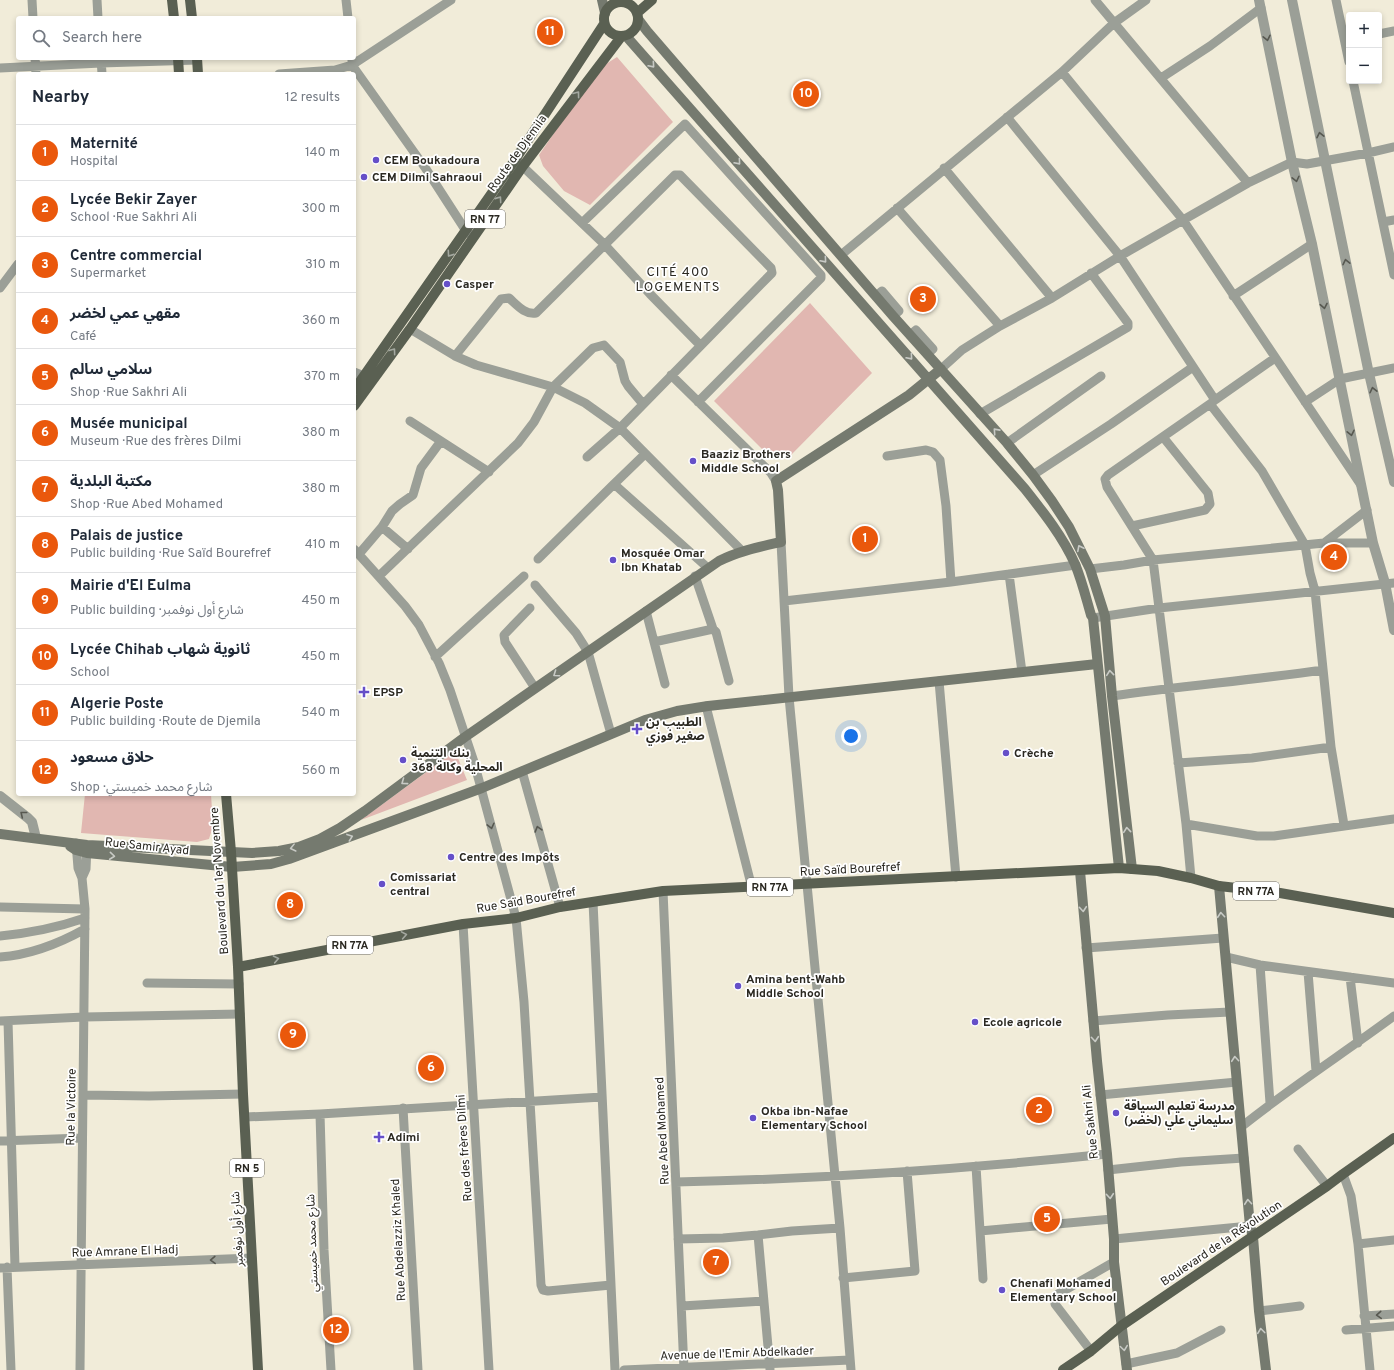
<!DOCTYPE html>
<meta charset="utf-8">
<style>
body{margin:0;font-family:Overpass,"Noto Sans Arabic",sans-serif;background:#f6f6f7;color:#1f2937}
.controls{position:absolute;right:12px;top:12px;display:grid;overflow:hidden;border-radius:4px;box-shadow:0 2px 6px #0003}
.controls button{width:36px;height:36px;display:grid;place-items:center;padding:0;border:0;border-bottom:1px solid #e0e1e3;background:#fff;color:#1f2937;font:20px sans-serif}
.you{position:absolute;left:851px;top:736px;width:14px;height:14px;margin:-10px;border:3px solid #fff;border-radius:50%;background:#1a73e8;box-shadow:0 0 0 6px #1a73e833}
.badge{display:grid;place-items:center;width:26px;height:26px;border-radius:50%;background:#ea580c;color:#fff;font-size:13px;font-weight:700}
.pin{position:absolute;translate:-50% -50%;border:2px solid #fff;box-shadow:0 1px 4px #0006}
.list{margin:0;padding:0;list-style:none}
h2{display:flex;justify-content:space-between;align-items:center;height:52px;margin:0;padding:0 16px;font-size:17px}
h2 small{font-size:13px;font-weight:400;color:#747a83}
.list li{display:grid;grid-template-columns:26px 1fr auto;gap:12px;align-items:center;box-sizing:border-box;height:56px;padding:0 16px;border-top:1px solid #e0e1e3}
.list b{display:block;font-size:15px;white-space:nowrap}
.list p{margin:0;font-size:13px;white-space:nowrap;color:#747a83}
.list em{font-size:13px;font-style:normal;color:#747a83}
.icon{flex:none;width:22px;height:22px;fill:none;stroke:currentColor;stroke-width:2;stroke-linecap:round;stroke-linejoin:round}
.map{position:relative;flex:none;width:1394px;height:1370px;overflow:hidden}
.search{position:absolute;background:#fff;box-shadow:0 2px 6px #0003;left:16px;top:16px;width:340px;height:44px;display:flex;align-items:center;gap:10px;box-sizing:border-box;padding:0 14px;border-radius:4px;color:#747a83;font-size:15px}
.panel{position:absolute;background:#fff;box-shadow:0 2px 6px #0003;left:16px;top:72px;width:340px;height:724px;border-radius:4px}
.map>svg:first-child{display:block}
.green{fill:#e1b7b1}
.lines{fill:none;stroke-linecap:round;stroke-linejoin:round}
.minor{stroke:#9b9f97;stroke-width:9}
.tertiary{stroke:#9b9f97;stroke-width:10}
.secondary{stroke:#757a6f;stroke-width:10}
.primary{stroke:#5a6052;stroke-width:10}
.oneway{stroke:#575850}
.oneway2{stroke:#c8cac5}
.oneway3{stroke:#a4a8a0}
.poi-dot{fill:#654fc8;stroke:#fff;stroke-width:1.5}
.labels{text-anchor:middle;stroke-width:3.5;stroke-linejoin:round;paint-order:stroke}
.shield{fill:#fff;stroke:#6a6864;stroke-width:1}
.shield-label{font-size:11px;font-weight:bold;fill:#2a2821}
.street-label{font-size:12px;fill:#2a2821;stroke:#fff}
.poi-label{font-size:12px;font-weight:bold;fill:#2a2821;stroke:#fff;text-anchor:start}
.neighbourhood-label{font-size:13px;letter-spacing:1px;fill:#2a2821;stroke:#fff}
</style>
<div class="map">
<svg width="1394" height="1370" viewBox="0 0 1394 1370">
<rect width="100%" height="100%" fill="#f1ecd9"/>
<path class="green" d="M 617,57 L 673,122 L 590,205 L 564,191 L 543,166 L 539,155 L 598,69 Z
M 810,303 L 872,373 L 791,455 L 768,455 L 714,401 Z
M 455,751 L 467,780 L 361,820 Z
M 85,794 L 129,794 L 130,796 L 132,794 L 211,794 L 213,826 L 209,839 L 197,842 L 81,833 Z"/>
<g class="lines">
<path class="minor" d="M 32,0 L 33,18
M 97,0 L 98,18
M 346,0 L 348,18
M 1095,0 L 1248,183
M 1336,0 L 1349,62
M 1379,34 L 1394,31
M 35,58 L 36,74
M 101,58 L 102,74
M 352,58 L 352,65 L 451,0
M 0,68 L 101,63 L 197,60
M 1062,72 L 1183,220 L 1361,485
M 279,74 L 335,70 L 352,65 L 426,169 L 466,231 L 471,235
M 1161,78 L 1210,46 L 1261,8
M 1353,81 L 1394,275
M 1007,117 L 1120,256 L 1215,400 L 1210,404 L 1262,471 L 1305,545 L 1310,573 L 1315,591 L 1331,747 L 1344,825
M 518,162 L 604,244 L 650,294 L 700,345
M 944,168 L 1052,298
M 897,208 L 1000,326
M 1383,222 L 1394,220
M 582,223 L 685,124 L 821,275 L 821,278 L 698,402
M 841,255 L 1062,72 L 1114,23 L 1146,0
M 0,288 L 18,264
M 876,296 L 882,291 L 899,311 L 893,316
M 1233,296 L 1312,244
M 410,329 L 455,356 L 501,299 L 509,298 C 517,305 525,315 536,313 L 675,175 L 680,175 L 771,268 L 772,273 L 620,428 L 587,457
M 910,335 L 916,330 L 933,349 L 927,354
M 455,356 L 476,365 L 553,387 L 585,403 L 620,428 L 742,551
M 941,369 L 962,350 L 1000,326 L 1052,298 L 1120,256 L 1248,183 L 1292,162 L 1307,164 L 1368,153 L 1394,147
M 354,372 L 359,374 L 366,384
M 671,375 L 771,473 L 776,481
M 1215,400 L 1275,358
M 1305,402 L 1340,379 L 1394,368
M 980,414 L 1128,327 L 1128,323 L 1091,273
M 410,421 L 489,472
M 1007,443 L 1101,376
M 887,456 L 926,450 L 933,452 L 940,460 L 946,506 L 951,582
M 1033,475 L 1111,424 L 1193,367
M 614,484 L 645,454
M 1132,526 L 1205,510 L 1210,504 L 1208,493 L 1163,437
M 382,527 L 408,549
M 781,542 L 789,697 L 840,1228 L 851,1370
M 1324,543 L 1367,510
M 354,549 L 405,606 L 419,625 L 439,663 L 450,690 L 474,762 L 516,918 L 524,1002 L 541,1285 L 543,1290 L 548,1291 L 611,1285
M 359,554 L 382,527 L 392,511 L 400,504 L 413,495 L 421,468 L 441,441
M 538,559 L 614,484 L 708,568
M 1090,569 L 1124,565 L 1153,560 L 1324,543 L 1373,543
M 1009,574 L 1022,672
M 379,576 L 518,443 L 534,422 L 553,387 L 593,348 L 604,345 L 620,362 L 625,381 L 628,386 L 643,404
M 695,576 L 713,629
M 535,585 L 576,633 L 588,652 L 611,734
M 784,601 L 951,582 L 1076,565
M 530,608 L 504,635 L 505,642 L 535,688
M 646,611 L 665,684
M 1093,618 L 1159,608 L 1394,583
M 654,642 L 713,629 L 716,632 L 729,681
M 435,657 L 524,576
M 939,681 L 956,877
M 1112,696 C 1182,686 1253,680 1323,670
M 706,706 L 752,888
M 1178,763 L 1252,758 L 1331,747
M 522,771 L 560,907
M 1186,824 L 1257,836 L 1274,836 L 1394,819
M 76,843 L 78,868 L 82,878
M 1191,878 L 1186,824 L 1153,560 L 1107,487 L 1105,479 L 1108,475 L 1210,404
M 663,891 L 684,1370
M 593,902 L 615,1370
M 0,907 L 85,909
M 463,924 L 489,1370
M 0,936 C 31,933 56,928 85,918
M 1086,948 L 1223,938
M 0,957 C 29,955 60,943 85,929
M 1226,957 L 1260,965 L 1394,983
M 1260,965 L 1270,1103
M 1308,972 L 1316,1071
M 1350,977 L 1358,1043
M 147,983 L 239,984
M 0,1021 L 84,1017 L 240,1014
M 8,1021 L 15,1267
M 1093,1021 L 1168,1015 L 1230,1012
M 83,1095 L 149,1096 L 243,1094
M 1100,1095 L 1237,1082
M 403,1108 L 418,1370
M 320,1114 L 324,1250 L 331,1370
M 245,1117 L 320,1114 L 602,1097
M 1241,1127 C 1291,1087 1344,1053 1394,1016
M 0,1141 L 82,1138
M 1298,1149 L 1327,1186
M 976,1166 L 983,1279
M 1108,1170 L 1181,1162 L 1244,1158
M 1343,1174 L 1351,1196 L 1358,1244 L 1370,1370
M 676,1182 C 820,1179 964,1169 1107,1154
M 980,1231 L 1112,1219
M 758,1235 L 770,1369
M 678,1239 L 723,1238 L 758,1235 L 792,1231 L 840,1228
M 1114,1239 L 1250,1226
M 1358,1244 L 1394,1240
M 7,1267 L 11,1370
M 0,1268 L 252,1258
M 843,1278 L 915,1271 L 907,1171
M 682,1306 L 764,1301
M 1259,1311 L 1300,1306
M 1364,1316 L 1394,1314
M 1346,1330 L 1394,1326
M 1091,1351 L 1055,1304 L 1058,1294 L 1114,1262
M 1126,1364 L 1177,1353 L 1221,1330
M 80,1370 L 85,909 L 82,878 L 86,869 L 87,846
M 624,1370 L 850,1360"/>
<path class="tertiary" d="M 1259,0 L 1292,162 L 1312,244 L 1373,543 L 1385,583 L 1394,630
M 1292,0 L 1368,369 L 1394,482
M 0,796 L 28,818 L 32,822 L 36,838"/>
<path class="secondary" d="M 602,0 L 605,13
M 617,0 L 618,2
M 638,19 L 647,31 L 893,316 L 1007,443 L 1033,475 L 1052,501 L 1069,527 L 1090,569 L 1105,616 L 1112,696 L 1132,869
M 626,36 L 1025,489 C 1044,513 1063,537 1075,564 C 1082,581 1086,598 1091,615 L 1093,618 L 1119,868
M 0,834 L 87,845 L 252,853 L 279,851 L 299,847 L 320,839 L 340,828 L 365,811 L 465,737 L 719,561 C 739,551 759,547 781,542 L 778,490 L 776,481 L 909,395 L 941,369
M 70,846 L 76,850 L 87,853 L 232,867 L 271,864 L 289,859 L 482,788 L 645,720 L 677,711 L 708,706 L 1097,664
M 1080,871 L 1097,1061 L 1107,1154 L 1114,1239 L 1114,1262 L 1127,1370
M 1219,886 L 1250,1226 L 1253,1237 L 1259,1311 L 1266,1370"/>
<path class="primary" d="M 172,0 L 174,18
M 190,0 L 192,18
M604 19a17 17 0 1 1 34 0a17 17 0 1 1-34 0Z
M 637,13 L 652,0
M 178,58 L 179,74
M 197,58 L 198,74
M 354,390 L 515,160 L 604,24
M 354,406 L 410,329 L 523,166 L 621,37
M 226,794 L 231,852 L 238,967 L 243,1094 L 258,1370
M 238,967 L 463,924 L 516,918 L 560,907 L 663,891 L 1119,868 L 1158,871 L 1191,878 L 1219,886 L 1280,893 L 1394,913
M 1063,1370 L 1091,1351 L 1121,1326 L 1327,1186 L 1343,1174 L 1394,1138"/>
</g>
<defs><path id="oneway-chevron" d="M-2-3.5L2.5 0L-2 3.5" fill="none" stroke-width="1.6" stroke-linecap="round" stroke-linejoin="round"/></defs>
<g class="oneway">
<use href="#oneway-chevron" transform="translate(1267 38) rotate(78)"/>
<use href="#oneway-chevron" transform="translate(1320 135) rotate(-102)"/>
<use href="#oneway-chevron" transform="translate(1296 179) rotate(77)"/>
<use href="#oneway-chevron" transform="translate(1346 262) rotate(-102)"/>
<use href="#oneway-chevron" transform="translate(1324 306) rotate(79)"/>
<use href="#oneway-chevron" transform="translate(1373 390) rotate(-103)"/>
<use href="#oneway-chevron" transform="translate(1351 433) rotate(78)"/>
<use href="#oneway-chevron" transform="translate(23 814) rotate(-141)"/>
<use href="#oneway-chevron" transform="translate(491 826) rotate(76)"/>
<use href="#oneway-chevron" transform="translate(538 829) rotate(-106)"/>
<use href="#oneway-chevron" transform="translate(213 1260) rotate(178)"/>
<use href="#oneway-chevron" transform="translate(1379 1315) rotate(176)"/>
</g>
<g class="oneway2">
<use href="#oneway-chevron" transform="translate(652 65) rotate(49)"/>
<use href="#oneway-chevron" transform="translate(738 162) rotate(49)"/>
<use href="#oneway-chevron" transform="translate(824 260) rotate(49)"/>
<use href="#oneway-chevron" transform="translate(910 357) rotate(49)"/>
<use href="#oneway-chevron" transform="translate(996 431) rotate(-132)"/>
<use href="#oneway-chevron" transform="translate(1080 548) rotate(-117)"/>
<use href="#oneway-chevron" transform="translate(1110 673) rotate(-96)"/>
<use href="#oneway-chevron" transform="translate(556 674) rotate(145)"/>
<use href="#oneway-chevron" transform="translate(404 782) rotate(144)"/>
<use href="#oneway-chevron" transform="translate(1127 830) rotate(-96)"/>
<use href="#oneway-chevron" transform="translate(350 837) rotate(-20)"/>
<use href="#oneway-chevron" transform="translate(293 848) rotate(166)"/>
<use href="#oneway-chevron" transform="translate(112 856) rotate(6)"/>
<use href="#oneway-chevron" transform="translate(1083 909) rotate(85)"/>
<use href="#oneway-chevron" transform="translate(1221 915) rotate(-95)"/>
<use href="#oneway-chevron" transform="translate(1095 1039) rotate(85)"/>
<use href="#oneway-chevron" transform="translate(1235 1059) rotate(-95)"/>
<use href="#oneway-chevron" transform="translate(1110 1196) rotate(85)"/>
<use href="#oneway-chevron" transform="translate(1248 1202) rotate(-95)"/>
<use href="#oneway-chevron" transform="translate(1261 1331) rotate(-97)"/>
<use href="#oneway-chevron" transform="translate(1124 1348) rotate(82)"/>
</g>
<g class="oneway3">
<use href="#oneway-chevron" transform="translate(577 94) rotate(-53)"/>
<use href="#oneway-chevron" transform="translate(499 199) rotate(-55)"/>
<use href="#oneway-chevron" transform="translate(450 254) rotate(125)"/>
<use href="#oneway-chevron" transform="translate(393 351) rotate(-54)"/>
<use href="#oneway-chevron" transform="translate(404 935) rotate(-10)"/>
<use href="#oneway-chevron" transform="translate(276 959) rotate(-11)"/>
</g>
<g class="poi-dot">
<circle cx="376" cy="160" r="4"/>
<circle cx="364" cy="177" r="4"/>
<circle cx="447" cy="284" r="4"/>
<circle cx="693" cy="461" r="4"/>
<circle cx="613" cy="560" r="4"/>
<path d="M362 686h4v4h4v4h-4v4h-4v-4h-4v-4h4z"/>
<path d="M635 723h4v4h4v4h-4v4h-4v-4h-4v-4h4z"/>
<circle cx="1006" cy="753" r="4"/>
<circle cx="403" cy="760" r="4"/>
<circle cx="451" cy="857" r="4"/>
<circle cx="382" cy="884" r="4"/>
<circle cx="738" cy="986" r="4"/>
<circle cx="975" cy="1022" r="4"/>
<circle cx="1116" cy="1113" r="4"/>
<circle cx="753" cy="1118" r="4"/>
<path d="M377 1131h4v4h4v4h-4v4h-4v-4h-4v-4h4z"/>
<circle cx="1002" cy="1290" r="4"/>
</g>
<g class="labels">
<g class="shield">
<rect x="465" y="210" width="40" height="18" rx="3"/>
<rect x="747" y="878" width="46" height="18" rx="3"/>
<rect x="1233" y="882" width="46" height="18" rx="3"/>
<rect x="327" y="936" width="46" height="18" rx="3"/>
<rect x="230" y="1159" width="34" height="18" rx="3"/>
</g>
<g class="shield-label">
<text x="485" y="223">RN 77</text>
<text x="770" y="891">RN 77A</text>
<text x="1256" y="895">RN 77A</text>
<text x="350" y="949">RN 77A</text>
<text x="247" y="1172">RN 5</text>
</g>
<g class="street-label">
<text transform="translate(517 153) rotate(-54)" y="4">Route de Djemila</text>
<text transform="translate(147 846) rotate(6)" y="4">Rue Samir Ayad</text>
<text transform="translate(850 869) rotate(-3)" y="4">Rue Saïd Bourefref</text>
<text transform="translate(219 881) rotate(-94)" y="4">Boulevard du 1er Novembre</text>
<text transform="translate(526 900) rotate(-10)" y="4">Rue Saïd Bourefref</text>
<text transform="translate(71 1107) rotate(-89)" y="4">Rue la Victoire</text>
<text transform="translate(1090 1122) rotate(-96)" y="4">Rue Sakhri Ali</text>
<text transform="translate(662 1131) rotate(-93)" y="4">Rue Abed Mohamed</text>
<text transform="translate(464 1148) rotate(-94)" y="4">Rue des frères Dilmi</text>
<text transform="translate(237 1229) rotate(-93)" y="4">شارع أول نوفمبر</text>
<text transform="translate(398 1240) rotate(-93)" y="4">Rue Abdelazziz Khaled</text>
<text transform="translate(312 1243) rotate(-92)" y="4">شارع محمد خميستي</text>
<text transform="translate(1221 1243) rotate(-34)" y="4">Boulevard de la Révolution</text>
<text transform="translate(125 1251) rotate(-2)" y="4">Rue Amrane El Hadj</text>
<text transform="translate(737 1353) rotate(-2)" y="4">Avenue de l'Emir Abdelkader</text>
</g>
<g class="poi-label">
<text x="384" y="164">CEM Boukadoura</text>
<text x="372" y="181">CEM Dilmi Sahraoui</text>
<text x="455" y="288">Casper</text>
<text x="701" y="458">Baaziz Brothers<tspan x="701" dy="14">Middle School</tspan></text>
<text x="621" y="557">Mosquée Omar<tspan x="621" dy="14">Ibn Khatab</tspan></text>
<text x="373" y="696">EPSP</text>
<text x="646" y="726">الطبيب بن<tspan x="646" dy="14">صغير فوزي</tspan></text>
<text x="411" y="757">بنك التنمية<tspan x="411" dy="14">المحلية وكالة 368</tspan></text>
<text x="1014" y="757">Crèche</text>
<text x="459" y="861">Centre des Impôts</text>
<text x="390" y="881">Comissariat<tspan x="390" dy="14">central</tspan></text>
<text x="746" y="983">Amina bent-Wahb<tspan x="746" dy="14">Middle School</tspan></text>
<text x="983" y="1026">Ecole agricole</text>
<text x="1124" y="1110">مدرسة تعليم السياقة<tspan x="1124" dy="14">سليماني علي (لخضر)</tspan></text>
<text x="761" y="1115">Okba ibn-Nafae<tspan x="761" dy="14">Elementary School</tspan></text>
<text x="387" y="1141">Adimi</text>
<text x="1010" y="1287">Chenafi Mohamed<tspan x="1010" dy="14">Elementary School</tspan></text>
</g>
<g class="neighbourhood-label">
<text x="678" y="276">CITÉ 400<tspan x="678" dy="15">LOGEMENTS</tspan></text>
</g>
</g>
</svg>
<div class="controls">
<button>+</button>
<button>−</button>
</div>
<div class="you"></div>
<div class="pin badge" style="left:865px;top:539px">1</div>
<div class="pin badge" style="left:1039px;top:1110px">2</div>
<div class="pin badge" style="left:923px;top:299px">3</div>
<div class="pin badge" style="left:1334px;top:557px">4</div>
<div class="pin badge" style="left:1047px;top:1219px">5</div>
<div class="pin badge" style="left:431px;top:1068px">6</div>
<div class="pin badge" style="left:716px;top:1262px">7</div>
<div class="pin badge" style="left:290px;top:905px">8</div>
<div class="pin badge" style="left:293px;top:1035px">9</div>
<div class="pin badge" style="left:806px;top:94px">10</div>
<div class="pin badge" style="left:550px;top:32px">11</div>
<div class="pin badge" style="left:336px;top:1330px">12</div>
<div class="search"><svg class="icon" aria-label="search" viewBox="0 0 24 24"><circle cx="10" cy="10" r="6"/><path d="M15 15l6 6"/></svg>Search here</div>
<section class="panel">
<h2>Nearby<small>12 results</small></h2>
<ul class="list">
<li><span class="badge">1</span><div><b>Maternité</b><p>Hospital</p></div><em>140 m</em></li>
<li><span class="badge">2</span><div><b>Lycée Bekir Zayer</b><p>School · Rue Sakhri Ali</p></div><em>300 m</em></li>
<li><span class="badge">3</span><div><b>Centre commercial</b><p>Supermarket</p></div><em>310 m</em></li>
<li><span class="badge">4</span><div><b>مقهي عمي لخضر</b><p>Café</p></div><em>360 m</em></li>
<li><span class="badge">5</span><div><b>سلامي سالم</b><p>Shop · Rue Sakhri Ali</p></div><em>370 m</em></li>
<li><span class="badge">6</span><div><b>Musée municipal</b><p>Museum · Rue des frères Dilmi</p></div><em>380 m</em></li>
<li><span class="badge">7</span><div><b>مكتبة البلدية</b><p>Shop · Rue Abed Mohamed</p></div><em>380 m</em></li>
<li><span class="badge">8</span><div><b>Palais de justice</b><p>Public building · Rue Saïd Bourefref</p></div><em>410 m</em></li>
<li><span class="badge">9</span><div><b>Mairie d'El Eulma</b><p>Public building · شارع أول نوفمبر</p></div><em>450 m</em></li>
<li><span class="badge">10</span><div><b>Lycée Chihab ثانوية شهاب</b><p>School</p></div><em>450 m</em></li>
<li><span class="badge">11</span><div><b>Algerie Poste</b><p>Public building · Route de Djemila</p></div><em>540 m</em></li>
<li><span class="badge">12</span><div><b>حلاق مسعود</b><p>Shop · شارع محمد خميستي</p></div><em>560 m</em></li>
</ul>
</section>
</div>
